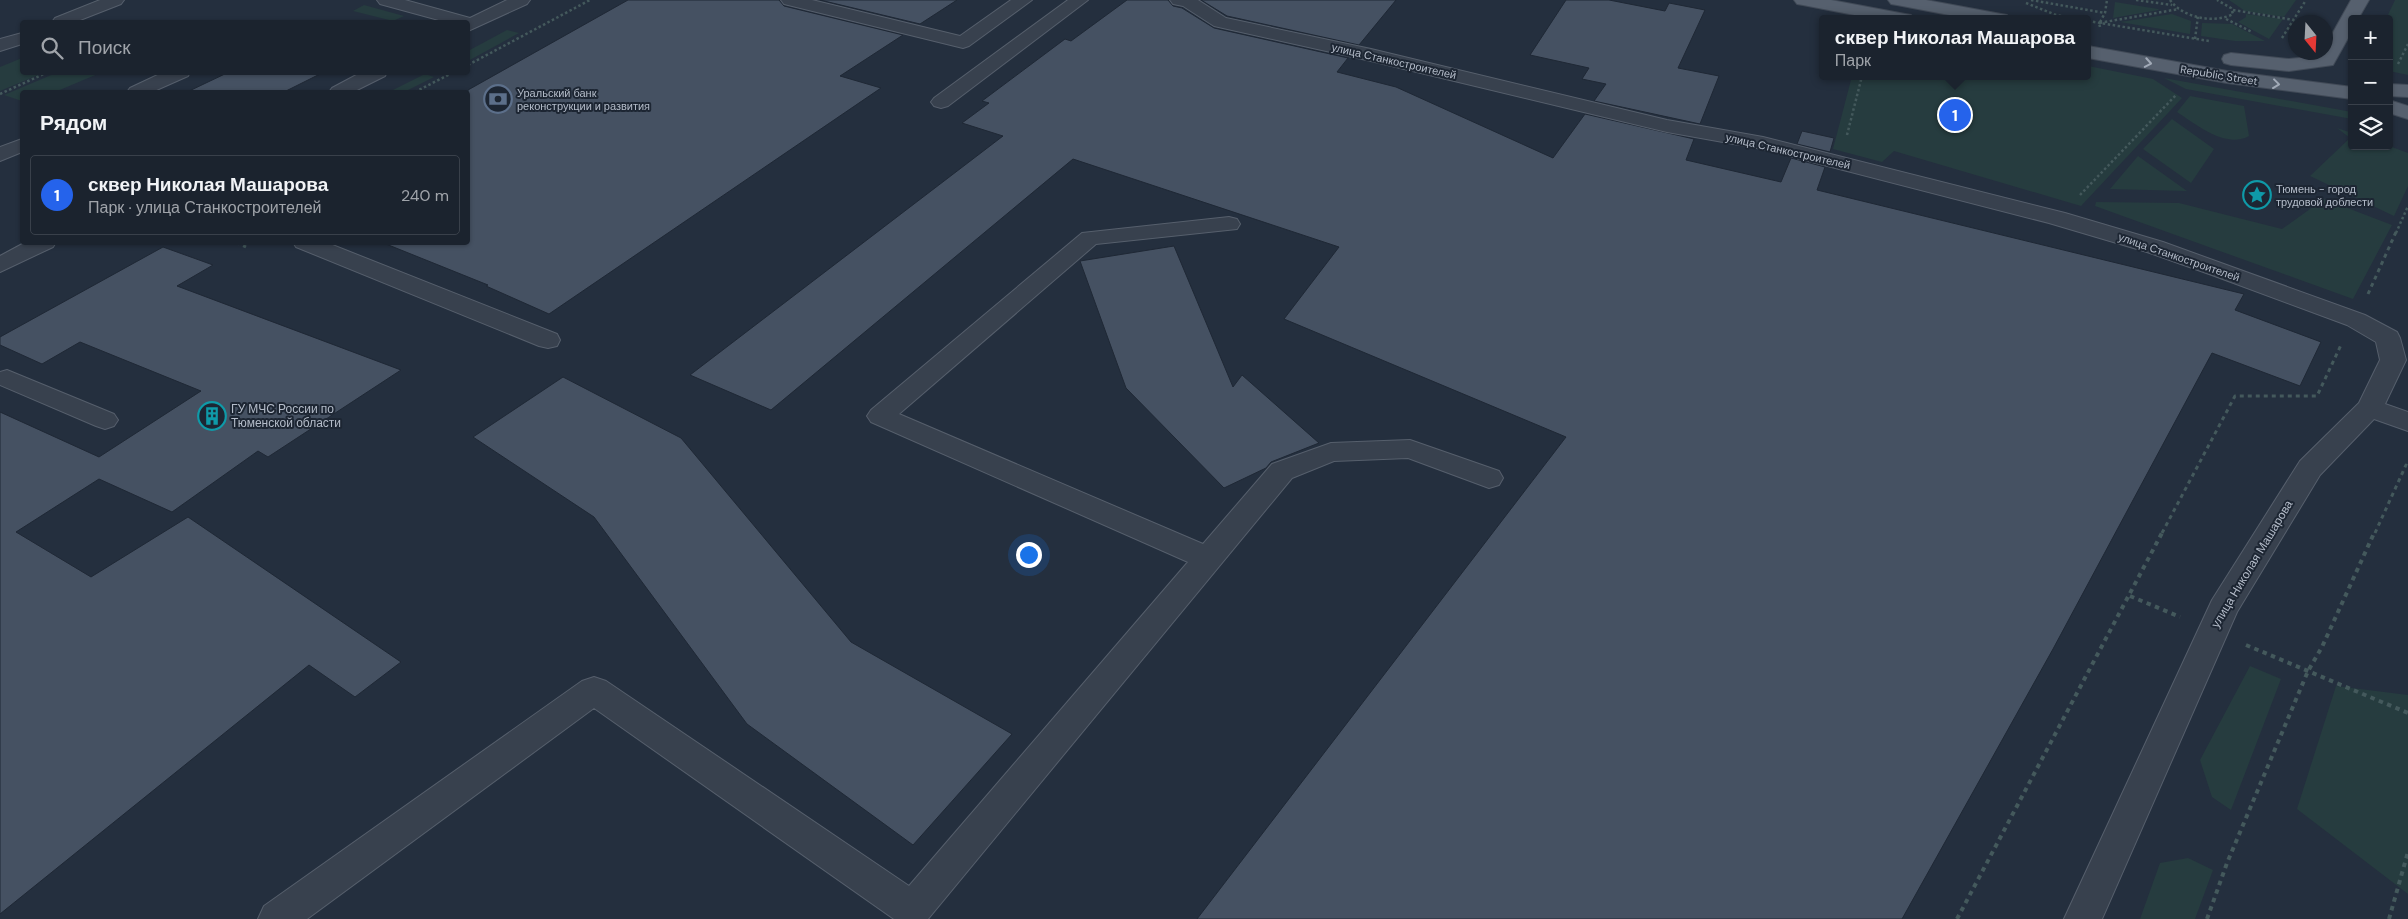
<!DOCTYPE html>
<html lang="ru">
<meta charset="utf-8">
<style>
body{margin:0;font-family:"DM Sans",sans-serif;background:#242b36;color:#f1f3f6}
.controls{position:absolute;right:15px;top:15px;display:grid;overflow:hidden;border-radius:5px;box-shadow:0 1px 4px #0004}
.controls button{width:45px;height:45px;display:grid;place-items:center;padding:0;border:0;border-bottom:1px solid #39404a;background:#1b232e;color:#f1f3f6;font:25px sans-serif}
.compass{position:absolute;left:2288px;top:15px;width:45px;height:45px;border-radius:50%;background:#1b232e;box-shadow:0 1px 4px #0004;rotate:162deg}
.you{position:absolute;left:1028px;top:554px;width:18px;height:18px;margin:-12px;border:4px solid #fff;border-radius:50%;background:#1a73e8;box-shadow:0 0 0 8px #1a73e833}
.badge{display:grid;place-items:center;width:32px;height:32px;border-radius:50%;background:#2563eb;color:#fff;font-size:16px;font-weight:700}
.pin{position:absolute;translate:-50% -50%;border:2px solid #fff;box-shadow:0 1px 5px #0006}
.popup{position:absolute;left:1819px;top:15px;width:272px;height:65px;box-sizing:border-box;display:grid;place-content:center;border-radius:5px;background:#1b232e;filter:drop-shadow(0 1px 4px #0005);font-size:16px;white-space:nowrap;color:#a0a4aa}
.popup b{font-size:19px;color:#f1f3f6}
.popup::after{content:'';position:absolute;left:50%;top:100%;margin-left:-10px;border:10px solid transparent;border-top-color:#1b232e}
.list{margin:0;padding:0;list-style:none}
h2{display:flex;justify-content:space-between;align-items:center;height:65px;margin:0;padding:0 20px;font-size:21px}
h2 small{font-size:16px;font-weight:400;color:#a0a4aa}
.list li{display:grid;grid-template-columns:32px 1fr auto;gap:15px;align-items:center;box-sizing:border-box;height:80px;margin:0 10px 10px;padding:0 10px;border:1px solid #39404a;border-radius:5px}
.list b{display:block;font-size:19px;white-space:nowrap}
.list p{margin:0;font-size:16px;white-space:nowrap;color:#a0a4aa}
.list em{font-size:16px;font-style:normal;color:#a0a4aa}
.icon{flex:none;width:28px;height:28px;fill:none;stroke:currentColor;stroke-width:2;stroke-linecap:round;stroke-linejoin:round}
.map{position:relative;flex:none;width:2408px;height:919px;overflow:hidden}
.search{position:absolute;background:#1b232e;box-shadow:0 1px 4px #0004;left:20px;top:20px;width:450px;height:55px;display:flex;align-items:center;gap:12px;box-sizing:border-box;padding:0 18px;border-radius:5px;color:#a0a4aa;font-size:19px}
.panel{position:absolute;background:#1b232e;box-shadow:0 1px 4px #0004;left:20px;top:90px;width:450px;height:155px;border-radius:5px}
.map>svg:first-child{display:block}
.green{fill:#263c3f}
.building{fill:#455162;stroke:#1f2835}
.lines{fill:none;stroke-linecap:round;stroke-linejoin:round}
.minor-casing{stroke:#565f6c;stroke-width:2}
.major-casing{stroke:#414a57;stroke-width:2}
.path-far2{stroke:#44595c;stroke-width:2.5;stroke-dasharray:2.5 2.5;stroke-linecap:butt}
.path-far1{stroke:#44595c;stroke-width:3;stroke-dasharray:4 4;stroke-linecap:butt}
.path{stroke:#44595c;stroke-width:4;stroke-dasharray:4.5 4.5;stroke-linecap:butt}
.minor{fill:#38414e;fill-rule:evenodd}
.major{fill:#56606e;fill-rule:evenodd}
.oneway{stroke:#a1aab7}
.labels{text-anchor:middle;stroke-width:4;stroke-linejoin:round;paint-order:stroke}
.far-street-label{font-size:11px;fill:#b4bcc9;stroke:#1d2633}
.far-poi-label{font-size:11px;fill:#b4bcc9;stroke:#1d2633;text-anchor:start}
.poi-label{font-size:12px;fill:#b4bcc9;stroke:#1d2633;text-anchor:start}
.street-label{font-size:12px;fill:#b4bcc9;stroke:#1d2633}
</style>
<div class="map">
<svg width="2408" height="919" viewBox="0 0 2408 919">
<rect width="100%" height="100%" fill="#242f3e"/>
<path class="green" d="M 2229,0 L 2296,0 L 2284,17 L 2245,11 Z
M 2395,0 L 2408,0 L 2408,75 L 2389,71 L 2389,19 L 2386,19 Z
M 2115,2 L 2158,9 L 2159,10 L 2113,18 Z
M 364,5 L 404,16 L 393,21 L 353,11 Z
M 2172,14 L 2191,21 L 2190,34 L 2120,22 Z
M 2246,14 L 2283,19 L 2269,39 L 2238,22 L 2246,17 Z
M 2202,23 L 2232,24 L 2265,41 L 2235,41 L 2201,36 Z
M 507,30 L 519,33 L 468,61 L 468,51 Z
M 22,58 L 22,72 L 43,73 L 0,91 L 0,67 Z
M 2088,66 L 2153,79 L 2182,98 L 2081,206 L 1894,151 L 1882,162 L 1833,149 L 1852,76 L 2088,76 Z
M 56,73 L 100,73 L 55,92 L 22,92 L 22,101 L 4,95 Z
M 425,74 L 434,77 L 404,92 L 389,92 Z
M 2164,78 L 2352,112 L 2352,119 L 2186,89 Z
M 2190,96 L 2244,106 L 2249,136 C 2225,149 2196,124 2177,112 Z
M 2172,119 L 2214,149 L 2191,183 L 2143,149 Z
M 2337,128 L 2352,133 L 2352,146 L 2389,146 L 2408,153 L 2408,186 L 2394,216 L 2310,176 L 2350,138 Z
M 2138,156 L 2187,191 L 2110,189 Z
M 2324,199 L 2392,225 L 2353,299 L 2095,206 L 2096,202 L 2179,203 L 2282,229 Z
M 2250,666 L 2281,679 L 2231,810 L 2212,797 L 2200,760 Z
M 2336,686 L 2408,695 L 2408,894 L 2297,809 Z
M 2188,858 L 2213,870 L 2195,919 L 2140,919 L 2160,863 Z"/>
<path class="building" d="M 628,0 L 779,0 L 784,6 L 903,35 L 840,76 L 881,88 L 549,314 L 486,286 L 488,285 L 386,244 L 468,242 L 468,90 Z
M 820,0 L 957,0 L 920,24 Z
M 1127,0 L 1168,0 L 1173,6 L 1182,8 L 1214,28 L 1348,58 L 1337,72 L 1396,87 L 1553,158 L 1585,114 L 1694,139 L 1686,160 L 1781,182 L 1791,158 L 1825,167 L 1817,190 L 2244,294 L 2235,310 L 2321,342 L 2300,386 L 2212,353 L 2053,649 L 1902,919 L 1197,919 L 1566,437 L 1284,319 L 1339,247 L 1073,159 L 771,410 L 690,375 L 1003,136 L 962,123 L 989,103 L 982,101 L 1065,39 L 1071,41 Z
M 1201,0 L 1396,0 L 1359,45 L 1227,16 Z
M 1566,0 L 1609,0 L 1665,11 L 1669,3 L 1705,10 L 1678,68 L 1719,76 L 1700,124 L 1594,101 L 1606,84 L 1582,79 L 1589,68 L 1530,55 Z
M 229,72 L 324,72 L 284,92 L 187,92 Z
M 1802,131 L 1834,138 L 1830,152 L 1797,144 Z
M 1174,246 L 1233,387 L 1242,375 L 1319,443 L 1271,462 L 1266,468 L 1224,488 L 1126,388 L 1080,261 Z
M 163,247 L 213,265 L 177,286 L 401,370 L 268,457 L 258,451 L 172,512 L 99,479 L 16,532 L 91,577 L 188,517 L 401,662 L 355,697 L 309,665 L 0,914 L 0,412 L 99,457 L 201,391 L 80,342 L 42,364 L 0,345 L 0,337 Z
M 563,377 L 681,438 L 851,642 L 1012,734 L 913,845 L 747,724 L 594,517 L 473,437 Z"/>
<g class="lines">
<defs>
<path id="minor" d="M 100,0 L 124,0 L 121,4 L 75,22 L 52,22 L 55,18 Z
M 377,0 L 405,0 L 470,18 L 507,0 L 530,0 L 527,4 L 468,31 L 468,22 L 446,22 L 380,4 Z
M 781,0 L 812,0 L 960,36 L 1011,0 L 1032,0 L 969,46 L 963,48 L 784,4 Z
M 1068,0 L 1088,0 L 948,106 L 941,108 L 934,106 L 931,102 L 934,98 Z
M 1170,0 L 1198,0 L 1226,18 L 1371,49 L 1667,120 L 1763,137 L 2065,213 L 2163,242 L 2365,315 L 2397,332 L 2400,338 L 2406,360 L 2385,404 L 2408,412 L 2408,431 L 2374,419 L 2320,475 L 2237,612 L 2102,919 L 2064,919 L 2212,600 L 2300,461 L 2359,403 L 2380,360 L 2376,342 L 2347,325 L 2212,275 L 2147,252 L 2049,223 L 1762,149 L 1667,132 L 1371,61 L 1214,26 L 1183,6 L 1173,4 Z
M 22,33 L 22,44 L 0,51 L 0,39 Z
M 164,72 L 190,72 L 188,76 L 152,92 L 127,92 L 130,88 Z
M 362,72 L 387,72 L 385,76 L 353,92 L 329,92 L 332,88 Z
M 22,139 L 22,152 L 0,161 L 0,147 Z
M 1229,217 L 1237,219 L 1240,224 L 1237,229 L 1096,244 L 899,414 L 1203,544 L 1272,464 L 1331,443 L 1410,440 L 1499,471 L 1503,478 L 1499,485 L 1489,488 L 1408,458 L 1334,461 L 1292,478 L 928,919 L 894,919 L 594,708 L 307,919 L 258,919 L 264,906 L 582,681 L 594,677 L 606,681 L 909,886 L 1188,562 L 871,422 L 867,416 L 871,410 L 1082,233 Z
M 26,242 L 56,242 L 53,247 L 0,272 L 0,256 Z
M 293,242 L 325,242 L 557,334 L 560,340 L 557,346 L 548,348 L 539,346 L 296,247 Z
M 7,370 L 114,414 L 118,420 L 114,426 L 105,429 L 96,426 L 0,385 L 0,372 Z"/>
<path id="major" d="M 1794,0 L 1831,0 L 1905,14 L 1911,15 L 1914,19 L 1875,19 L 1803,5 L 1797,4 Z
M 1888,0 L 1926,0 L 2001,14 L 2007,15 L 2010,19 L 1970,19 L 1897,5 L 1891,4 Z
M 2351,0 L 2369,0 L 2358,19 L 2352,19 L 2352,31 L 2333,65 L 2289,71 L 2231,65 L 2224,63 L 2222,59 L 2224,55 L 2231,53 L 2289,59 L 2319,56 L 2321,52 L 2326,52 L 2326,45 Z
M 2088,46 L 2227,71 L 2352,87 L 2352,99 L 2227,83 L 2088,58 Z
M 2389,84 L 2408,85 L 2408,97 L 2389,96 Z
M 2389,100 L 2408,106 L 2408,119 L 2389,113 Z"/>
</defs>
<use href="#minor" class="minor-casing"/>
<use href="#major" class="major-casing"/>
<path class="path-far2" d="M 2031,0 L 2105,13
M 2136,0 L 2172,5
M 2170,0 C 2183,18 2214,24 2233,14 L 2231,8 L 2217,0
M 2026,3 L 2056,15 L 2077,19
M 2233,10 L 2294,20
M 2226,19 L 2252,32
M 2088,21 L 2209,41
M 2100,22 L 2105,13 L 2107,0
M 2100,27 L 2099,23 L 2179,9
M 2282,38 L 2306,0
M 2195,39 L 2198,16
M 2398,64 L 2408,44
M 468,65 L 590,0
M 415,92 L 454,72
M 0,94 L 48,72
M 1847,135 L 1862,76
M 2080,195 L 2176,95
M 2396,233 L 2408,206"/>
<path class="path-far1" d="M 236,242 L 246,247
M 2368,294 L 2396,232
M 2162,533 L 2235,396 L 2317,396 L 2341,345
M 2375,533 L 2406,465 L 2408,466"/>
<path class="path" d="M 2130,596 L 2180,617
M 2246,645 L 2408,713
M 1957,919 L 2163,531
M 2207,919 L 2227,863 L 2308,671 L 2322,647 L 2375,531
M 2389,919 L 2408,852"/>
<use href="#minor" class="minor"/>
<use href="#major" class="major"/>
</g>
<defs><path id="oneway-chevron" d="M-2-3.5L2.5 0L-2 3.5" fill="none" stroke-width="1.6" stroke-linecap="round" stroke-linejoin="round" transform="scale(1.25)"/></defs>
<g class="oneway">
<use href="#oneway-chevron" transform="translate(2148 63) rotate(10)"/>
<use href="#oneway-chevron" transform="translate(2276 84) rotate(7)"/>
</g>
<defs>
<symbol id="bank-ring" viewBox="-11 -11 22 22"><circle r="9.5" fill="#1d2633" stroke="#5c6f8a" stroke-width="1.5"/><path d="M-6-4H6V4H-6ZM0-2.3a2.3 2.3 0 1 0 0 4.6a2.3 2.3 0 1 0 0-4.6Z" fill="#5c6f8a"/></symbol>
<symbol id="sight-ring" viewBox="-11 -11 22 22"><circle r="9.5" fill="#1d2633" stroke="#0f9aa8" stroke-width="1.5"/><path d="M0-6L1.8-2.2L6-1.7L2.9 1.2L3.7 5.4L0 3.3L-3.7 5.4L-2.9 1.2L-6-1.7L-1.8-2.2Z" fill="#0f9aa8"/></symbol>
<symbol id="building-ring" viewBox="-11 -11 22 22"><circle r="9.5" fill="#1d2633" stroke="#0f9aa8" stroke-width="1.5"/><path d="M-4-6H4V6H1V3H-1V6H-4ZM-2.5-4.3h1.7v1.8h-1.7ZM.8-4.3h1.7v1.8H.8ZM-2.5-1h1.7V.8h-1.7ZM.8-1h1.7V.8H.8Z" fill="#0f9aa8"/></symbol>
</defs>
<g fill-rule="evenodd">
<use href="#bank-ring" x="482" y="83" width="32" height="32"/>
<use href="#sight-ring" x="2241" y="179" width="32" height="32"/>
<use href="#building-ring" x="196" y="400" width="32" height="32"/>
</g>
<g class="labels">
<g class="far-street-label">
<text transform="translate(1394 61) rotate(13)" y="4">улица Станкостроителей</text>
<text transform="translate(2219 75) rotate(9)" y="4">Republic Street</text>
<text transform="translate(1788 151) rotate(13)" y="4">улица Станкостроителей</text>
<text transform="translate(2179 257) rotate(19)" y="4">улица Станкостроителей</text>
</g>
<g class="far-poi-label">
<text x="517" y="97">Уральский банк<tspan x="517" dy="13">реконструкции и развития</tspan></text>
<text x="2276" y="193">Тюмень - город<tspan x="2276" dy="13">трудовой доблести</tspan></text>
</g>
<g class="poi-label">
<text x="231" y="413">ГУ МЧС России по<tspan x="231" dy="14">Тюменской области</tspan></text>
</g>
<g class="street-label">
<text transform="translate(2252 564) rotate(-59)" y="4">улица Николая Машарова</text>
</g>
</g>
</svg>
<div class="controls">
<button>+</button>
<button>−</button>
<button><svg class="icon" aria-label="layers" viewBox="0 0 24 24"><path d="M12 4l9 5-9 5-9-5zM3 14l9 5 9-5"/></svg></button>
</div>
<svg class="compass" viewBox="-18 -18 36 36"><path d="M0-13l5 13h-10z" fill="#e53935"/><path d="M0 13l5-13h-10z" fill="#a0a4aa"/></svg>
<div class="you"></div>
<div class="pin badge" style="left:1955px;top:115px">1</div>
<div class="popup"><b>сквер Николая Машарова</b>Парк</div>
<div class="search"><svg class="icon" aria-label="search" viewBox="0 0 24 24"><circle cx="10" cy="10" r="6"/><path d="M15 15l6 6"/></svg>Поиск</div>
<section class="panel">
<h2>Рядом<small></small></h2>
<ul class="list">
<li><span class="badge">1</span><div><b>сквер Николая Машарова</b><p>Парк · улица Станкостроителей</p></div><em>240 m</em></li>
</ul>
</section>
</div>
